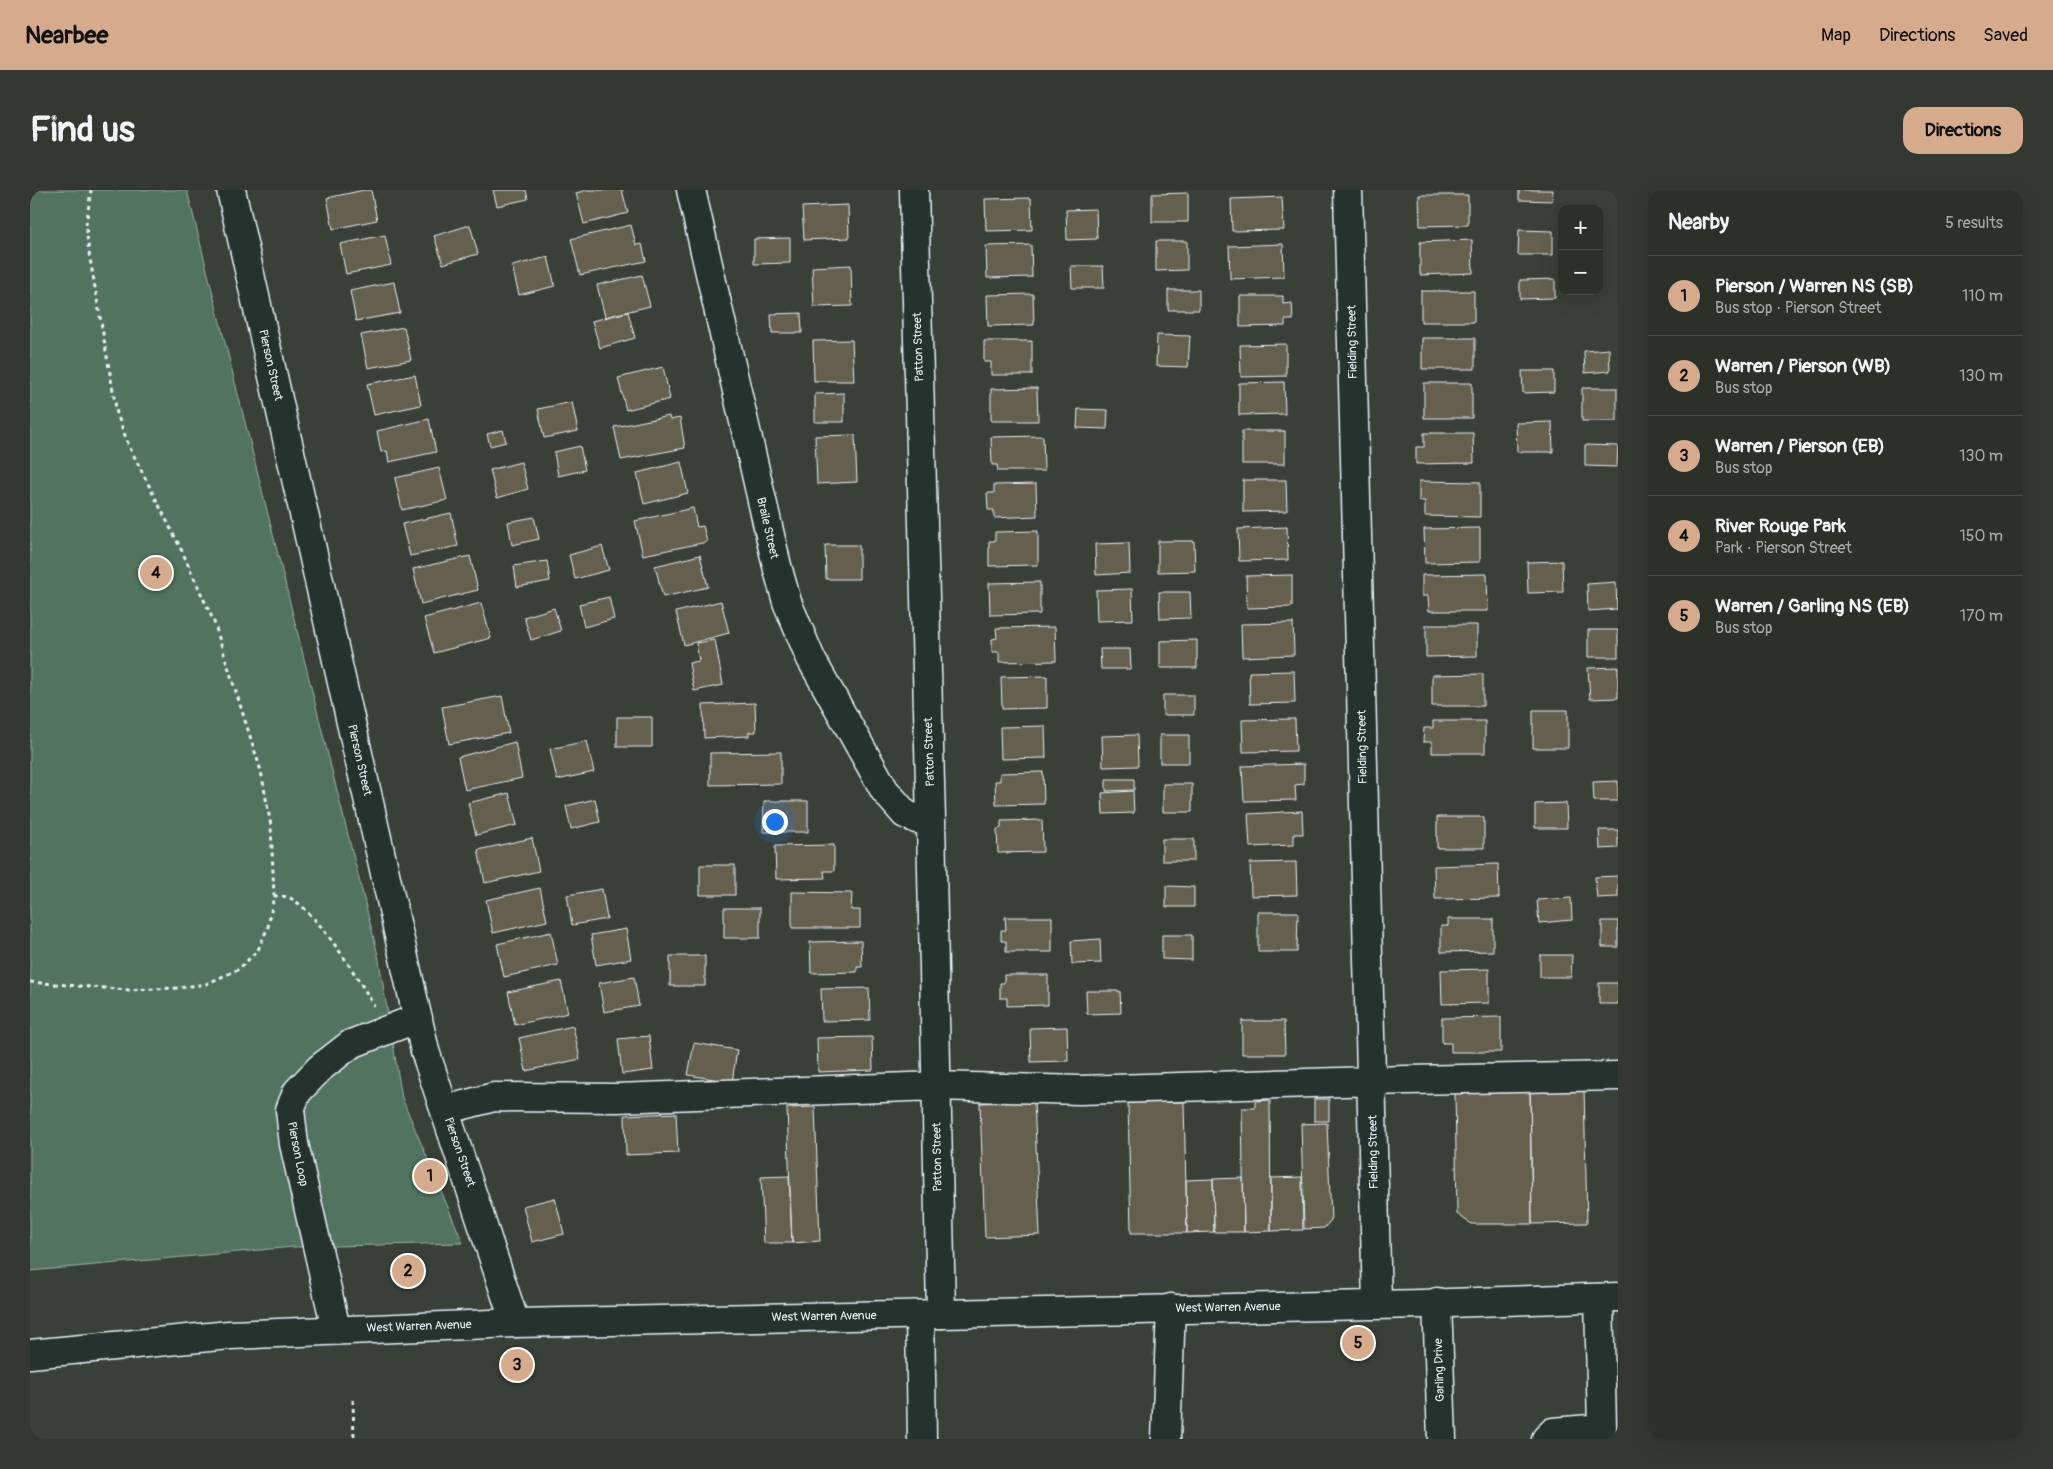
<!DOCTYPE html>
<meta charset="utf-8">
<style>
body{margin:0;font-family:Pangolin,sans-serif;background:#333831;color:#f1f3f6}
.controls{position:absolute;right:15px;top:15px;display:grid;overflow:hidden;border-radius:10px;box-shadow:0 5px 20px #0002}
.controls button{width:45px;height:45px;display:grid;place-items:center;padding:0;border:0;border-bottom:1px solid #474b46;background:#2b3029;color:#f1f3f6;font:25px sans-serif}
.you{position:absolute;left:744px;top:631px;width:18px;height:18px;margin:-12px;border:4px solid #fff;border-radius:50%;background:#1a73e8;box-shadow:0 0 0 8px #1a73e833}
.badge{display:grid;place-items:center;width:32px;height:32px;border-radius:50%;background:#d6ab8b;color:#111;font-size:16px;font-weight:700}
.pin{position:absolute;translate:-50% -50%;border:2px solid #fff;box-shadow:0 1px 5px #0006}
.list{margin:0;padding:0;list-style:none}
h2{display:flex;justify-content:space-between;align-items:center;height:65px;margin:0;padding:0 20px;font-size:21px}
h2 small{font-size:16px;font-weight:400;color:#a6a9a8}
.list li{display:grid;grid-template-columns:32px 1fr auto;gap:15px;align-items:center;box-sizing:border-box;height:80px;padding:0 20px;border-top:1px solid #474b46}
.list b{display:block;font-size:19px;white-space:nowrap}
.list p{margin:0;font-size:16px;white-space:nowrap;color:#a6a9a8}
.list em{font-size:16px;font-style:normal;color:#a6a9a8}
.map{position:relative;flex:none;width:1588px;height:1249px;overflow:hidden;border-radius:15px}
header{display:flex;align-items:center;gap:30px;box-sizing:border-box;height:70px;padding:0 25px;background:#d6ab8b;color:#111}
header strong{font-size:24px}
nav{display:flex;gap:28px;margin-inline-start:auto;font-size:18px}
.intro{display:flex;align-items:center;justify-content:space-between;box-sizing:border-box;height:120px;padding:0 30px}
h1{margin:0;font-size:35px}
.button{padding:12px 22px;border-radius:15px;background:#d6ab8b;color:#111;font-size:18px;font-weight:700}
main{display:flex;gap:30px;padding:0 30px}
aside{flex:1;background:#2b3029;border-radius:15px;box-shadow:0 5px 20px #0002}
.map>svg:first-child{display:block}
.green{fill:#51735e;stroke:#9cb2ab}
.building{fill:#655e4e;stroke:#e8f1f8}
.lines{fill:none;stroke-linecap:round;stroke-linejoin:round}
.minor-casing{stroke:#e8f1f8;stroke-width:31}
.major-casing{stroke:#e8f1f8;stroke-width:31}
.path{stroke:#e8f1f8;stroke-width:3;stroke-dasharray:4 4;stroke-linecap:butt}
.minor{stroke:#26332d;stroke-width:28}
.major{stroke:#26332d;stroke-width:28}
.labels{text-anchor:middle;stroke-width:5;stroke-linejoin:round;paint-order:stroke}
.street-label{font-size:12px;fill:#e8f1f8;stroke:#26332d}
</style>
<header>
<strong>Nearbee</strong>
<nav><a>Map</a><a>Directions</a><a>Saved</a></nav>
</header>
<div class="intro"><h1>Find us</h1><a class="button">Directions</a></div>
<main>
<div class="map">
<svg width="1588" height="1249" viewBox="0 0 1588 1249">
<rect width="100%" height="100%" fill="#394037"/>
<filter id="ink" filterUnits="userSpaceOnUse"><feTurbulence type="fractalNoise" baseFrequency=".02" numOctaves="2"/><feDisplacementMap in="SourceGraphic" scale="10" xChannelSelector="R" yChannelSelector="G"/><feConvolveMatrix kernelMatrix="1 2 1 2 8 2 1 2 1" color-interpolation-filters="sRGB"/></filter>
<g filter="url(#ink)">
<path class="green" d="M 0,0 L 157,0 L 348,765 L 372,908 L 433,1053 L 263,1057 L 0,1081 Z"/>
<path class="building" d="M 334,0 L 341,0 L 347,30 L 303,39 L 297,8 Z
M 463,0 L 496,0 L 498,9 L 467,16 Z
M 557,0 L 592,0 L 598,23 L 554,34 L 546,3 Z
M 1489,0 L 1523,0 L 1522,11 L 1489,10 Z
M 1158,3 L 1158,32 L 1122,32 L 1122,4 Z
M 1389,5 L 1438,5 L 1438,35 L 1390,36 Z
M 1252,7 L 1254,40 L 1202,41 L 1201,9 Z
M 1001,8 L 1002,40 L 956,41 L 955,9 Z
M 818,15 L 819,48 L 774,50 L 772,17 Z
M 1066,19 L 1067,49 L 1037,50 L 1036,20 Z
M 440,35 L 448,64 L 413,74 L 404,46 Z
M 601,35 L 606,55 L 612,54 L 616,71 L 550,85 L 541,49 Z
M 1489,40 L 1523,41 L 1523,65 L 1488,65 Z
M 355,45 L 361,75 L 316,84 L 310,54 Z
M 760,48 L 760,73 L 724,74 L 724,49 Z
M 1442,50 L 1443,83 L 1390,85 L 1390,52 Z
M 1126,51 L 1157,51 L 1157,80 L 1126,81 Z
M 1253,54 L 1254,87 L 1200,89 L 1199,56 Z
M 1001,55 L 1002,87 L 957,88 L 956,56 Z
M 518,67 L 525,96 L 489,105 L 482,76 Z
M 821,75 L 822,116 L 784,117 L 782,77 Z
M 1041,76 L 1073,76 L 1074,98 L 1042,98 Z
M 612,85 L 620,116 L 575,127 L 567,95 Z
M 1525,89 L 1525,108 L 1490,109 L 1490,90 Z
M 364,92 L 370,123 L 326,131 L 320,101 Z
M 1138,100 L 1169,100 L 1169,120 L 1138,120 Z
M 1391,101 L 1444,101 L 1444,132 L 1391,132 Z
M 1003,104 L 1004,135 L 958,136 L 957,105 Z
M 1210,106 L 1253,106 L 1253,114 L 1262,113 L 1263,130 L 1255,130 L 1255,136 L 1210,137 Z
M 598,122 L 605,148 L 570,158 L 562,131 Z
M 771,123 L 772,143 L 742,143 L 741,124 Z
M 374,137 L 381,170 L 338,178 L 331,145 Z
M 1127,145 L 1160,146 L 1158,177 L 1126,176 Z
M 1392,148 L 1445,148 L 1445,179 L 1392,179 Z
M 822,150 L 824,191 L 784,191 L 783,151 Z
M 954,151 L 1002,151 L 1002,185 L 961,185 L 961,172 L 954,172 Z
M 1256,154 L 1256,186 L 1211,187 L 1210,155 Z
M 1579,159 L 1580,181 L 1555,183 L 1554,161 Z
M 633,177 L 640,209 L 596,220 L 588,188 Z
M 1492,181 L 1524,181 L 1524,202 L 1493,203 Z
M 385,185 L 391,215 L 344,225 L 337,194 Z
M 1254,192 L 1255,224 L 1209,225 L 1209,193 Z
M 1394,193 L 1442,193 L 1442,228 L 1394,228 Z
M 1007,198 L 1008,231 L 961,231 L 961,199 Z
M 1552,198 L 1587,198 L 1587,231 L 1552,231 Z
M 814,203 L 814,232 L 785,232 L 785,204 Z
M 542,212 L 548,241 L 514,248 L 508,219 Z
M 1048,219 L 1078,220 L 1077,239 L 1047,238 Z
M 639,226 L 640,230 L 650,228 L 655,258 L 591,270 L 584,237 Z
M 399,229 L 406,262 L 359,272 L 357,261 L 351,262 L 347,241 Z
M 1522,232 L 1523,262 L 1487,262 L 1486,233 Z
M 473,240 L 476,252 L 460,256 L 457,244 Z
M 1212,241 L 1255,241 L 1255,274 L 1212,274 Z
M 1394,243 L 1443,243 L 1444,273 L 1386,274 L 1386,257 L 1394,257 Z
M 825,245 L 827,292 L 787,294 L 785,246 Z
M 1013,246 L 1014,281 L 968,281 L 967,275 L 962,275 L 961,247 Z
M 1555,255 L 1588,256 L 1587,277 L 1555,276 Z
M 550,256 L 555,280 L 528,286 L 524,262 Z
M 491,272 L 498,299 L 467,308 L 460,280 Z
M 651,272 L 658,303 L 614,314 L 607,283 Z
M 409,278 L 417,310 L 372,320 L 365,288 Z
M 1213,290 L 1256,290 L 1257,321 L 1213,322 Z
M 1389,291 L 1450,292 L 1450,327 L 1395,326 L 1395,311 L 1389,311 Z
M 1006,294 L 1007,326 L 964,328 L 964,320 L 958,320 L 957,303 L 964,303 L 964,295 Z
M 663,318 L 667,337 L 673,336 L 677,352 L 613,365 L 605,331 Z
M 421,323 L 428,356 L 380,366 L 372,334 Z
M 504,327 L 509,349 L 482,355 L 478,332 Z
M 1257,337 L 1258,370 L 1209,371 L 1208,339 Z
M 1450,338 L 1450,372 L 1395,373 L 1394,339 Z
M 1008,341 L 1008,375 L 959,376 L 959,351 L 965,351 L 965,342 Z
M 1128,351 L 1164,351 L 1165,381 L 1128,382 Z
M 1099,353 L 1100,383 L 1066,385 L 1065,354 Z
M 795,355 L 829,355 L 829,389 L 796,389 Z
M 572,356 L 579,380 L 545,389 L 539,365 Z
M 670,365 L 678,397 L 633,407 L 625,376 Z
M 440,366 L 448,400 L 391,414 L 383,379 Z
M 517,371 L 520,391 L 487,397 L 484,376 Z
M 1532,371 L 1533,402 L 1498,403 L 1497,372 Z
M 1457,384 L 1458,421 L 1399,421 L 1398,406 L 1392,406 L 1392,385 Z
M 1262,385 L 1262,417 L 1217,418 L 1216,386 Z
M 1010,392 L 1010,424 L 960,425 L 959,393 Z
M 1586,392 L 1587,419 L 1558,421 L 1557,394 Z
M 1102,399 L 1103,430 L 1067,431 L 1066,400 Z
M 1129,402 L 1160,402 L 1161,428 L 1130,429 Z
M 579,407 L 584,429 L 554,437 L 549,414 Z
M 691,411 L 699,443 L 654,455 L 646,422 Z
M 451,413 L 461,448 L 404,463 L 394,428 Z
M 524,418 L 531,441 L 501,450 L 494,427 Z
M 1263,433 L 1264,465 L 1212,467 L 1211,434 Z
M 1396,435 L 1447,435 L 1447,466 L 1396,467 Z
M 1025,437 L 1026,471 L 969,472 L 969,462 L 962,462 L 962,449 L 967,448 L 966,438 Z
M 1558,440 L 1588,440 L 1588,467 L 1558,467 Z
M 685,450 L 693,495 L 664,501 L 659,473 L 669,471 L 666,453 Z
M 1167,450 L 1167,478 L 1130,478 L 1130,451 Z
M 1070,459 L 1100,459 L 1101,479 L 1071,479 Z
M 1588,477 L 1588,508 L 1560,509 L 1558,478 Z
M 1264,481 L 1265,513 L 1220,514 L 1219,482 Z
M 1453,484 L 1453,516 L 1402,516 L 1402,485 Z
M 1017,486 L 1017,518 L 972,519 L 971,487 Z
M 1133,505 L 1164,505 L 1164,525 L 1133,525 Z
M 472,506 L 479,543 L 419,554 L 412,517 Z
M 725,513 L 726,542 L 719,542 L 719,546 L 674,548 L 673,515 Z
M 1503,520 L 1538,520 L 1538,558 L 1503,558 Z
M 587,527 L 622,527 L 622,557 L 587,557 Z
M 1265,529 L 1266,561 L 1213,562 L 1212,530 Z
M 1403,531 L 1455,531 L 1455,563 L 1402,563 L 1402,552 L 1393,552 L 1394,538 L 1403,538 Z
M 1015,536 L 1016,568 L 971,569 L 970,537 Z
M 1107,545 L 1108,576 L 1073,577 L 1072,546 Z
M 1130,545 L 1159,545 L 1159,573 L 1130,573 Z
M 557,551 L 564,582 L 527,590 L 520,559 Z
M 485,552 L 492,588 L 435,600 L 428,567 Z
M 751,562 L 751,594 L 680,595 L 680,563 Z
M 1274,574 L 1274,594 L 1265,595 L 1266,610 L 1214,611 L 1212,576 Z
M 1013,582 L 1014,614 L 966,615 L 965,591 L 970,591 L 970,583 Z
M 1076,589 L 1104,589 L 1104,600 L 1076,601 Z
M 1588,591 L 1588,611 L 1564,611 L 1563,592 Z
M 1133,594 L 1162,594 L 1162,622 L 1133,622 Z
M 1103,601 L 1104,623 L 1073,624 L 1072,603 Z
M 479,603 L 487,635 L 446,645 L 438,613 Z
M 565,609 L 570,632 L 541,639 L 536,616 Z
M 734,611 L 778,611 L 778,642 L 733,642 Z
M 1536,613 L 1537,638 L 1505,638 L 1505,614 Z
M 1272,621 L 1273,644 L 1264,644 L 1264,655 L 1220,657 L 1218,624 Z
M 1407,627 L 1454,627 L 1454,658 L 1407,658 Z
M 1012,630 L 1013,662 L 968,663 L 967,639 L 971,638 L 971,631 Z
M 1569,640 L 1588,640 L 1588,658 L 1570,659 Z
M 502,648 L 509,681 L 455,693 L 448,660 Z
M 1132,649 L 1164,649 L 1164,671 L 1132,671 Z
M 804,655 L 804,681 L 794,681 L 795,688 L 746,689 L 745,656 Z
M 1266,672 L 1267,705 L 1221,706 L 1220,673 Z
M 1468,674 L 1469,708 L 1405,709 L 1404,676 Z
M 670,675 L 705,675 L 705,705 L 670,705 Z
M 1588,686 L 1588,707 L 1567,708 L 1565,687 Z
M 1136,696 L 1164,697 L 1164,717 L 1136,717 Z
M 510,698 L 517,731 L 463,743 L 456,710 Z
M 572,699 L 577,729 L 542,735 L 537,705 Z
M 762,702 L 822,703 L 821,720 L 830,720 L 830,738 L 762,738 Z
M 1541,708 L 1542,730 L 1509,733 L 1507,710 Z
M 694,718 L 730,718 L 730,748 L 694,748 Z
M 1228,722 L 1268,722 L 1267,762 L 1228,762 Z
M 975,727 L 1022,727 L 1022,762 L 976,762 L 976,751 L 971,751 L 971,740 L 976,740 Z
M 1418,729 L 1463,729 L 1463,761 L 1411,762 L 1411,736 L 1418,736 Z
M 1572,731 L 1588,731 L 1588,757 L 1572,757 Z
M 596,739 L 601,769 L 566,775 L 561,745 Z
M 521,742 L 528,775 L 474,787 L 467,754 Z
M 1132,745 L 1162,745 L 1162,770 L 1132,769 Z
M 1070,749 L 1071,773 L 1042,774 L 1041,751 Z
M 831,751 L 832,777 L 827,777 L 827,782 L 781,783 L 780,752 Z
M 1510,765 L 1542,765 L 1541,787 L 1510,787 Z
M 640,766 L 675,766 L 675,796 L 640,796 Z
M 1459,779 L 1459,813 L 1412,814 L 1411,780 Z
M 974,785 L 1018,785 L 1018,815 L 977,816 L 977,808 L 970,808 L 970,793 L 974,793 Z
M 604,787 L 609,816 L 574,822 L 569,793 Z
M 531,791 L 538,823 L 485,835 L 478,802 Z
M 1569,793 L 1588,793 L 1588,814 L 1569,814 Z
M 839,798 L 840,830 L 792,831 L 791,799 Z
M 1056,801 L 1090,801 L 1091,823 L 1057,824 Z
M 1471,827 L 1471,862 L 1421,862 L 1421,853 L 1412,853 L 1412,828 Z
M 1212,831 L 1254,831 L 1255,864 L 1212,864 Z
M 543,836 L 550,869 L 496,881 L 489,848 Z
M 1037,837 L 1038,871 L 1001,872 L 1000,838 Z
M 619,846 L 623,880 L 592,884 L 588,849 Z
M 842,847 L 843,880 L 788,882 L 787,848 Z
M 664,853 L 707,860 L 702,892 L 658,885 Z
M 1554,897 L 1557,1033 L 1502,1034 L 1500,898 Z
M 1500,898 L 1502,1034 L 1441,1034 L 1427,1024 L 1425,899 Z
M 1284,909 L 1299,909 L 1299,931 L 1284,931 Z
M 1240,910 L 1241,1041 L 1214,1042 L 1212,918 L 1225,918 L 1225,911 Z
M 1004,911 L 1010,1045 L 955,1047 L 950,913 Z
M 1154,912 L 1157,1043 L 1101,1043 L 1098,913 Z
M 785,917 L 790,1051 L 762,1053 L 757,918 Z
M 646,923 L 648,963 L 596,965 L 595,925 Z
M 1297,933 L 1301,1030 L 1294,1038 L 1274,1039 L 1271,934 Z
M 759,986 L 762,1053 L 734,1053 L 731,987 Z
M 1272,987 L 1273,1040 L 1241,1041 L 1241,988 Z
M 1213,988 L 1214,1042 L 1184,1042 L 1183,989 Z
M 1183,989 L 1184,1042 L 1157,1043 L 1156,990 Z
M 525,1008 L 534,1044 L 502,1052 L 493,1016 Z"/>
<g class="lines">
<defs>
<path id="minor" d="M 201,0 L 395,861 L 485,1133
M 661,0 L 747,376 L 757,412 L 781,469 L 855,601 L 875,624 L 886,629 L 901,630
M 884,0 L 901,630 L 911,1124
M 1318,0 L 1347,1114
M 415,920 L 464,907 L 587,908 L 906,896 L 1050,900 L 1377,890 L 1588,886
M 1407,1112 L 1412,1249
M 890,1125 L 892,1249
M 306,1139 L 264,954 L 260,920 L 267,902 L 290,878 L 321,854 L 388,828
M 1136,1249 L 1141,1118
M 1516,1249 L 1523,1242 L 1572,1238 L 1569,1108"/>
<path id="major" d="M 0,1164 L 200,1145 L 485,1133 L 1392,1114 L 1588,1107"/>
</defs>
<use href="#minor" class="minor-casing"/>
<use href="#major" class="major-casing"/>
<path class="path" d="M 244,706 C 249,706 257,706 262,709 C 287,723 330,790 344,816
M 0,792 L 98,800 L 148,798 L 176,794 L 209,779 L 228,760 L 238,737 L 244,706 L 241,636 L 231,581 L 184,432 L 151,359 L 99,256 L 87,224 L 59,63 L 56,35 L 61,0
M 323,1210 L 324,1249"/>
<use href="#minor" class="minor"/>
<use href="#major" class="major"/>
</g>
</g>
<g class="labels">
<g class="street-label">
<text transform="translate(1322 152) rotate(-91)" y="4">Fielding Street</text>
<text transform="translate(888 157) rotate(-92)" y="4">Patton Street</text>
<text transform="translate(241 175) rotate(77)" y="4">Pierson Street</text>
<text transform="translate(738 338) rotate(77)" y="4">Braile Street</text>
<text transform="translate(1332 557) rotate(-91)" y="4">Fielding Street</text>
<text transform="translate(899 562) rotate(-92)" y="4">Patton Street</text>
<text transform="translate(330 570) rotate(77)" y="4">Pierson Street</text>
<text transform="translate(430 962) rotate(71)" y="4">Pierson Street</text>
<text transform="translate(1343 962) rotate(-91)" y="4">Fielding Street</text>
<text transform="translate(268 964) rotate(79)" y="4">Pierson Loop</text>
<text transform="translate(907 967) rotate(-91)" y="4">Patton Street</text>
<text transform="translate(1198 1117) rotate(-1)" y="4">West Warren Avenue</text>
<text transform="translate(794 1126) rotate(-1)" y="4">West Warren Avenue</text>
<text transform="translate(389 1136) rotate(-2)" y="4">West Warren Avenue</text>
<text transform="translate(1409 1180) rotate(-92)" y="4">Garling Drive</text>
</g>
</g>
</svg>
<div class="controls">
<button>+</button>
<button>−</button>
</div>
<div class="you"></div>
<div class="pin badge" style="left:400px;top:986px">1</div>
<div class="pin badge" style="left:378px;top:1081px">2</div>
<div class="pin badge" style="left:487px;top:1175px">3</div>
<div class="pin badge" style="left:126px;top:383px">4</div>
<div class="pin badge" style="left:1328px;top:1153px">5</div>
</div>
<aside>
<h2>Nearby<small>5 results</small></h2>
<ul class="list">
<li><span class="badge">1</span><div><b>Pierson / Warren NS (SB)</b><p>Bus stop · Pierson Street</p></div><em>110 m</em></li>
<li><span class="badge">2</span><div><b>Warren / Pierson (WB)</b><p>Bus stop</p></div><em>130 m</em></li>
<li><span class="badge">3</span><div><b>Warren / Pierson (EB)</b><p>Bus stop</p></div><em>130 m</em></li>
<li><span class="badge">4</span><div><b>River Rouge Park</b><p>Park · Pierson Street</p></div><em>150 m</em></li>
<li><span class="badge">5</span><div><b>Warren / Garling NS (EB)</b><p>Bus stop</p></div><em>170 m</em></li>
</ul>
</aside>
</main>
